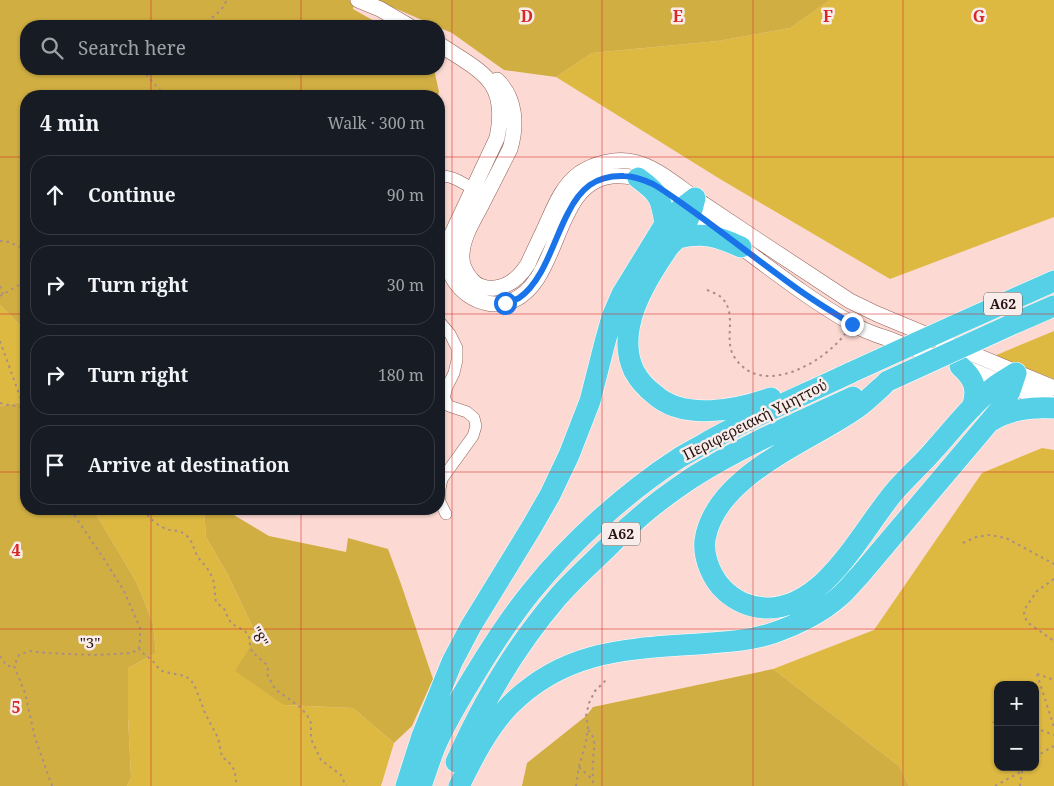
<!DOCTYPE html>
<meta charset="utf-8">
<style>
body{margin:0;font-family:"Noto Serif",serif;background:#20242c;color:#f1f3f6}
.controls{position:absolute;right:15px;bottom:15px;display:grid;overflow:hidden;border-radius:10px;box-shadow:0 1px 4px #0004}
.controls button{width:45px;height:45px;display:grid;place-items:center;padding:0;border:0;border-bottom:1px solid #363941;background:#171b24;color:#f1f3f6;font:25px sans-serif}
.stop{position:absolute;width:15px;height:15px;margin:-11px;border:4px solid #1a73e8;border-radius:50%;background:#fff}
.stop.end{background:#1a73e8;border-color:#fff;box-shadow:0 1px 5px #0008}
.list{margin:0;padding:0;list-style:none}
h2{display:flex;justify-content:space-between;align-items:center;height:65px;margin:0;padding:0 20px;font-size:21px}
h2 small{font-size:16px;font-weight:400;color:#9ea1a6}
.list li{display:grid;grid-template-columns:32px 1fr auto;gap:15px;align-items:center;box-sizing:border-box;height:80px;margin:0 10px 10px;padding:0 10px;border:1px solid #363941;border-radius:20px}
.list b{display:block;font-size:19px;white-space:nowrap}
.list em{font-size:16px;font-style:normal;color:#9ea1a6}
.icon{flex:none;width:28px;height:28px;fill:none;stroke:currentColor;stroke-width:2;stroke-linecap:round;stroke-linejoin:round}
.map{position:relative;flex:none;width:1054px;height:786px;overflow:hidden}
.search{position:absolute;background:#171b24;box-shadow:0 1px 4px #0004;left:20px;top:20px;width:425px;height:55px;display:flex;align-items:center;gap:12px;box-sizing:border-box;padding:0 18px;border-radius:20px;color:#9ea1a6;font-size:19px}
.panel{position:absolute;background:#171b24;box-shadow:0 1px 4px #0004;left:20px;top:90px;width:425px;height:425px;border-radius:20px}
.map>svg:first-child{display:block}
.green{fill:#ddb942;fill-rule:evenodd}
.forest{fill:#d0ae41}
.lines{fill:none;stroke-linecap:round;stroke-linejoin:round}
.minor-casing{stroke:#916057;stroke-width:12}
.tertiary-casing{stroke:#916057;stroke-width:16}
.motorway-casing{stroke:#fff;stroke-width:22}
.path{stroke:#a98d87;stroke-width:2;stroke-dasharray:2.5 4;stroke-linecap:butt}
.minor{stroke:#fff;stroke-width:11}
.tertiary{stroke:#fff;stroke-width:15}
.motorway{stroke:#56d0e6;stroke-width:21}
.motorway-bridge-casing{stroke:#fff;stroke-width:22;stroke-linecap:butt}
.motorway-bridge{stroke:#56d0e6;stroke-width:21}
.route{stroke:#1a73e8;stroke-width:6}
.grid{fill:none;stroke:#d62828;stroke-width:1;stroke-opacity:0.55}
.labels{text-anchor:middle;stroke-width:5;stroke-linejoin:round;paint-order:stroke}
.shield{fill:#f9edeb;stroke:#675652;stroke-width:1}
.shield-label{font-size:14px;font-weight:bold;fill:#281511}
.street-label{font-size:15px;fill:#281511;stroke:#f9edeb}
.grid-label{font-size:16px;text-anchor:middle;font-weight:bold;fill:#d62828;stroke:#f9edeb;stroke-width:5;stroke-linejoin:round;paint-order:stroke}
</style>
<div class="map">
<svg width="1054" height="786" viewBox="0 0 1054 786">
<rect width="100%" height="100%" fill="#fcdad3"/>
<path class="green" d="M 830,0 L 1054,0 L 1054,217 L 890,279 L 720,179 L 556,77 L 592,53 L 718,41 L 790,28 Z
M 0,305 L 26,331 L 26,401 L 0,406 Z
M 1054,331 L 1054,379 L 994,356 Z
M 1042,448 L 1054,450 L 1054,786 L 909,786 L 899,766 L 773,669 L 874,630 L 982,473 ZM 998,685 L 1035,685 L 1035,767 L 998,767 Z
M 93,509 L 204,509 L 206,537 L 228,575 L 257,636 L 284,705 L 353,708 L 394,743 L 381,786 L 127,786 L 131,777 L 128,716 L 128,668 L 156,653 L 153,624 L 137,583 Z"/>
<path class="forest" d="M 0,0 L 354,0 L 353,9 L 383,26 L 26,26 L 26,69 L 434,69 L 439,92 L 438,96 L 26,96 L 26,331 L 0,305 Z
M 376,0 L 830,0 L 790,28 L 718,41 L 592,53 L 556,77 L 504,70 L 452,33 Z
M 26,401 L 26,509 L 93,509 L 137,583 L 153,624 L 156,653 L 128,668 L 128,716 L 131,777 L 127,786 L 0,786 L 0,406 Z
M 204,509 L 224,509 L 269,536 L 346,552 L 348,538 L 388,549 L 401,584 L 433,679 L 412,726 L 394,743 L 353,708 L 284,705 L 235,671 L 257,636 L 228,575 L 206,537 Z
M 773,669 L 899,766 L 909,786 L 522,786 L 527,763 L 586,716 L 593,707 Z"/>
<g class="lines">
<defs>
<path id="minor" d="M 439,177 C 451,173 469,187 480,193
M 439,306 L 439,321 L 450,334 L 457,348 L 457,360 L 454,373 L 447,387 L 444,398 L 449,406 L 467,412 L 474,418 L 476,426 L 473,436 L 442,479 L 440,489 L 440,502 L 446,514"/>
<path id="tertiary" d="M 358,0 L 380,9 L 409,26
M 439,44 C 481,72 509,80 497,138 L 449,240 C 447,253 446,268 454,280 C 462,292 473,300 487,303 C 494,305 502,304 509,302 C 562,284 552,182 612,176 C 626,175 640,178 653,184 C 669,192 687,208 702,219 C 752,253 798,293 851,323 C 862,330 876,335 889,339 C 907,346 924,353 942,359
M 497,80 C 516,98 517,126 510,149 C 501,167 491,186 482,204 C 474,220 463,236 462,254 C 461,264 465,272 471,279 C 476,286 486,289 495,288 C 510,286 520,277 528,264 C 534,250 541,237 547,223 C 555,205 563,185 580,173 C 595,163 616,158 634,162 C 658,167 682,190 702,203 C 751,236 801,269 850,301 L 877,314 L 1054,388
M 964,367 L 1054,404"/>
<path id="motorway" d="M 638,178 C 660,194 661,198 665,224
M 695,198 C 692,213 687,224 679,236 C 675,241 669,245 666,251 C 644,283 615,331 634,371 C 639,380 646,388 654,394 C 683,421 737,410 771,398
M 678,238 C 703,232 717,236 741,247
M 1017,322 L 1054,306
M 951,327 L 1054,281
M 960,366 C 975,379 978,390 972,408
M 888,381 C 878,390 868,400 857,408 C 809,442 715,475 705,540 C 703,558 712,579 725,591 C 737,602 749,607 766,608 C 825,609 861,531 895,491 C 907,477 922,464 934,450 C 953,429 971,405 994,387 C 1000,382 1008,378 1016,373
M 991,421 C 1011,409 1031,407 1054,408
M 456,762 C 482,704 515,647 557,598 C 574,578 593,562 611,544 C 618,537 625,529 633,523 C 651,506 672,491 693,477 C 744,445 799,422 853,397
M 406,786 L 422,736 L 452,662 L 471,626 L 531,528 L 550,495 L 569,455 L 590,401 L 605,342 L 612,317 L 622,294 L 665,224 L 678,211 L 695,198
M 421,786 C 426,773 430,759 435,747 C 446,721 461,697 475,674 C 492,646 510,618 531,592 C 571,542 625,493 679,458 C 689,452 699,447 709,441 C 755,415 804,395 852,372
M 459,786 C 473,758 487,729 509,706 C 564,650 626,649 698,644 C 723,642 749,641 773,633 C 796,625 821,613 839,597 C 847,590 853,582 860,575 L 1001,408 L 1010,391 L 1016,373"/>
</defs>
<use href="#minor" class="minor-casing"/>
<use href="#tertiary" class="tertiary-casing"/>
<use href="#motorway" class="motorway-casing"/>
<path class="path" d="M 202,26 L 221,10 L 227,0
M 143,69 L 144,72 L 165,96
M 0,241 L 9,242 L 26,250
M 0,286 L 3,294
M 707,290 C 712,292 717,294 721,297 C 739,314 722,340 735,358 C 762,398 823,363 845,334
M 0,296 L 26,281
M 0,341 L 26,413
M 0,403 C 9,406 18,405 26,409
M 144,509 C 148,518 160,528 170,530 C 175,531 180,530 184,534 C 193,539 193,549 198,557 C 202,563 208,568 211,575 C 216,584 214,593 216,602 L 225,610 L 228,618 L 232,624 L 245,631 L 249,637 L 250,645 L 252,652 L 266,664 L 268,668 L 267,674 L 275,689 L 300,707 L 307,715 L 311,723 L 311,739 L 321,760 L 341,775 L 346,786
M 963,543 L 976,537 L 990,535 L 1006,538 L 1054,564
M 1054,579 L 1037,591 L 1026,607 L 1024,614 L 1027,622 L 1054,641
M 139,648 L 140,651 L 152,660 L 160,670 L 165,672 L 185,676 L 191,680 L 196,689 L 205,713 L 218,738 L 222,757 C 234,765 236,771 236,786
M 0,656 L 7,666 L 14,666
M 1037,674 L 1054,727
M 1037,674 L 1054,680
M 993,723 L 998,718
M 1035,728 L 1054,735
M 588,730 C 598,739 593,750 593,762 C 592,768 593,774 593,780
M 1035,757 L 1054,746
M 579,767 L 593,780 L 593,786
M 52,786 L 35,738 L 25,693 L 14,666 L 19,655 L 30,651 L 47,653 L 94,655 L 132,653 L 139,648 L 140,640 L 140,628 L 124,591 L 104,559 L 70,509
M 576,786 L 579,766 L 586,742 L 588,726 L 586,716 L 589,703 L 595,691 L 607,679
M 995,786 L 1022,771 L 1024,767
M 1020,786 L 1022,771"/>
<use href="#minor" class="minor"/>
<use href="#tertiary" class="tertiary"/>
<use href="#motorway" class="motorway"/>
<defs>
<path id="motorway-bridge" d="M 852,372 L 951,327
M 888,381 L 1017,322"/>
</defs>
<use href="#motorway-bridge" class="motorway-bridge-casing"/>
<use href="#motorway-bridge" class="motorway-bridge"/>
</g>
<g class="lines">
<path class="route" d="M 505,303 C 510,302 515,300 519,298 C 544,281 554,239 568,213 C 580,189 595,175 624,176 C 634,176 644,180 653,184 C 667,192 681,203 694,212 C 727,236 759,261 792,285 C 811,299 832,312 852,324"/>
</g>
<path class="grid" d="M 151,0 L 151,26M 301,0 L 301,26M 452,0 L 452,786M 602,0 L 602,786M 753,0 L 753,786M 903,0 L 903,786M 151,69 L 151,96M 301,69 L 301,96M 0,157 L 26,157M 439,157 L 1054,157M 0,314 L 26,314M 439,314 L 1054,314M 0,472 L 26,472M 439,472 L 1054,472M 151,509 L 151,786M 301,509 L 301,786M 0,629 L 1054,629"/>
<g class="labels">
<g class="shield">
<rect x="984" y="292.5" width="38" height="23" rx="4"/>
<rect x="602" y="522.5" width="38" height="23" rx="4"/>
</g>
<g class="shield-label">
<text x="1003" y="309">Α62</text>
<text x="621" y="539">Α62</text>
</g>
<g class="street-label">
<text transform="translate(755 420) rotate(-27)" y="5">Περιφερειακή Υμηττού</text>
<text transform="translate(259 637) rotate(59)" y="5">"8"</text>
<text x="90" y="648">"3"</text>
</g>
</g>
<g class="grid-label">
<text x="527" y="22">D</text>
<text x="678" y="22">E</text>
<text x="828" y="22">F</text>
<text x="979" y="22">G</text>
<text x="16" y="556">4</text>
<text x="16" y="713">5</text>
</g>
</svg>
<div class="controls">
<button>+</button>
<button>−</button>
</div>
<div class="stop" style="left:505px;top:303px"></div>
<div class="stop end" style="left:852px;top:324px"></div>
<div class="search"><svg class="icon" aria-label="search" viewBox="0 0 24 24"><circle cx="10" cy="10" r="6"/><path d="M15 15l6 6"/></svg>Search here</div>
<section class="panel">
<h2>4 min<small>Walk · 300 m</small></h2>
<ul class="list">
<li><svg class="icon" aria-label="ahead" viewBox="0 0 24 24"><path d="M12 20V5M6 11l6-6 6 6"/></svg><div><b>Continue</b></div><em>90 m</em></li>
<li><svg class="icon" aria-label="right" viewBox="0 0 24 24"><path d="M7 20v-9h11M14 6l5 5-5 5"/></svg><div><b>Turn right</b></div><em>30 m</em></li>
<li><svg class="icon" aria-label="right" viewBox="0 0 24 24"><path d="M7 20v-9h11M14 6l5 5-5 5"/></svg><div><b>Turn right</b></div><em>180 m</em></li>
<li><svg class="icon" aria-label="arrive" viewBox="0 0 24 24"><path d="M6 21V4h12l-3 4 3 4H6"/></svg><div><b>Arrive at destination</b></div></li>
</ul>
</section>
</div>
